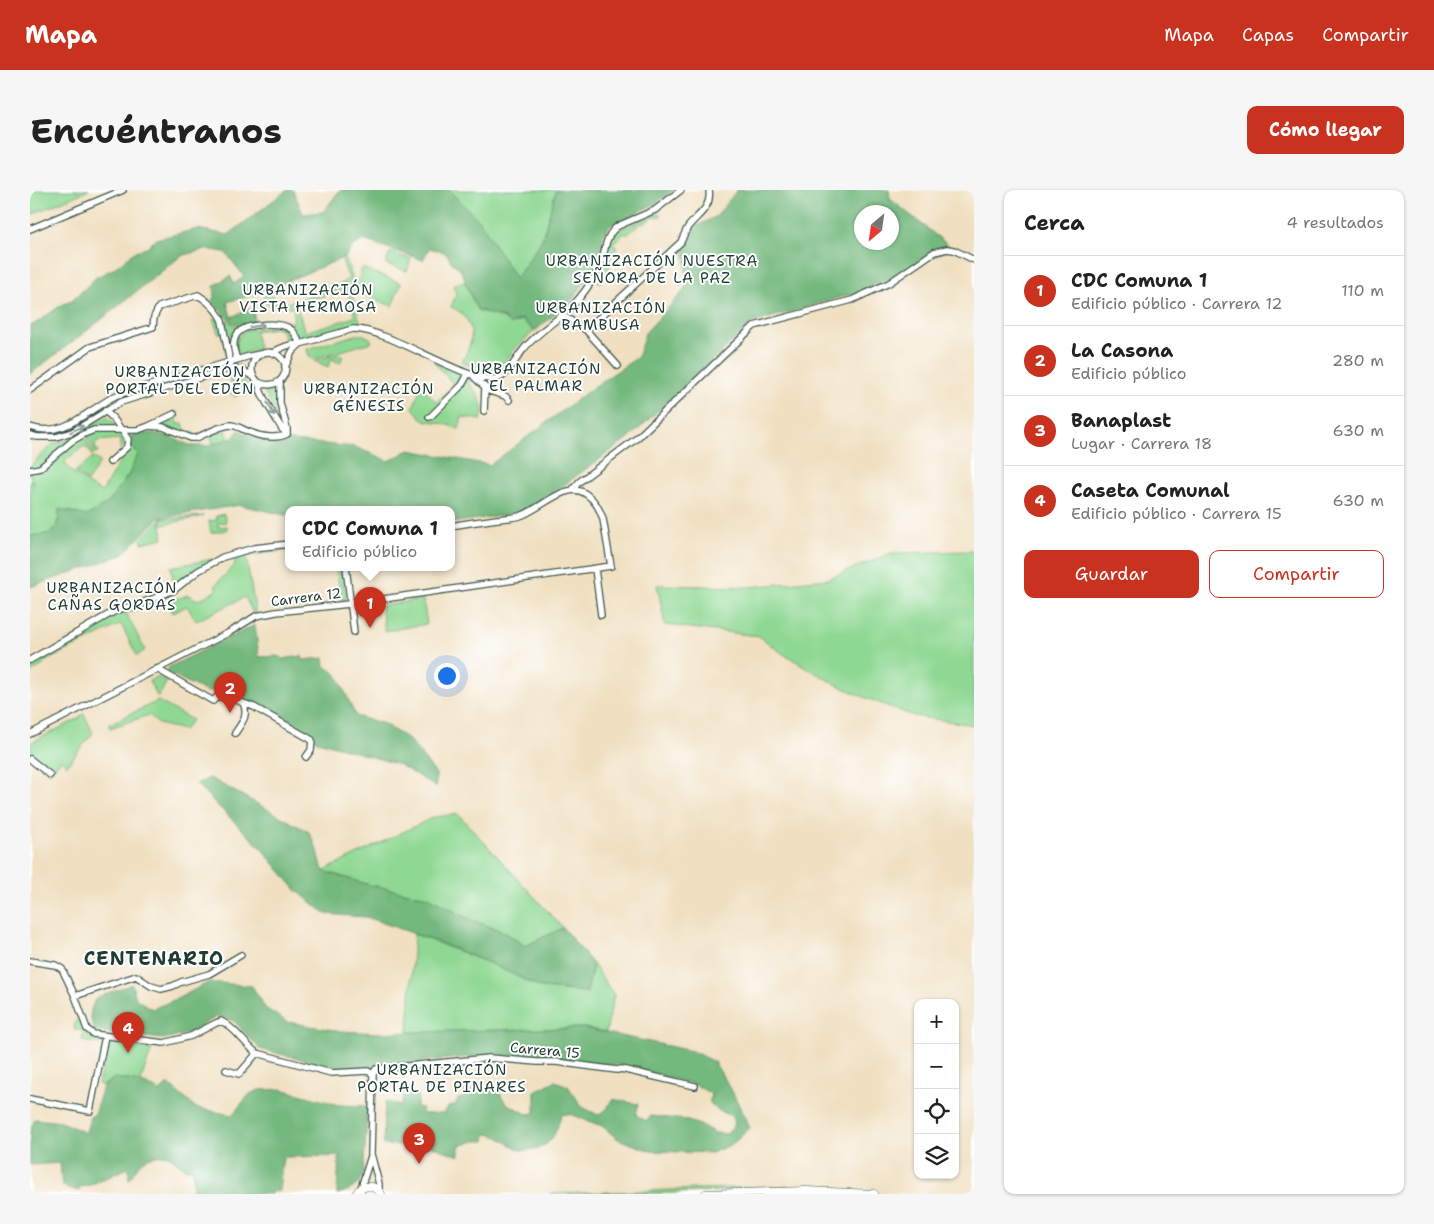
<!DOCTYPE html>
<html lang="es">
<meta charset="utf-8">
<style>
body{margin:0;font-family:"Shantell Sans",sans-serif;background:#f6f6f6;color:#222}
.controls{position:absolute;right:15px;bottom:15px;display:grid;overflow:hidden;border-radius:10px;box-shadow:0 1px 4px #0004}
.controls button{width:45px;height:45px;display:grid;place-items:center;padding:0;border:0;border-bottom:1px solid #e0e0e0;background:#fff;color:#222;font:25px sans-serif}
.compass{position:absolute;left:824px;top:15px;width:45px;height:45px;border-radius:50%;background:#fff;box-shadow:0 1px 4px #0004;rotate:209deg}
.you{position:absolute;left:416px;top:485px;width:18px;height:18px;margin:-12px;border:4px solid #fff;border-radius:50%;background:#1a73e8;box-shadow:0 0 0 8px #1a73e833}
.badge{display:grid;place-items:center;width:32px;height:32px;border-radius:50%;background:#c8321e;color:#fff;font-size:16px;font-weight:700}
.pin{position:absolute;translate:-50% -41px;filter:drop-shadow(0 1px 2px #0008)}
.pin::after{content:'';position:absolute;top:26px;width:18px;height:15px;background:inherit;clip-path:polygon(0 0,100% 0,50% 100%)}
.popup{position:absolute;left:255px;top:316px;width:170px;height:65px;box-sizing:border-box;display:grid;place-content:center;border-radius:10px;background:#fff;filter:drop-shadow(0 1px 4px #0005);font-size:16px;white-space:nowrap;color:#767676}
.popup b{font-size:19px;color:#222}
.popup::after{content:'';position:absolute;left:50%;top:100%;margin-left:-10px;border:10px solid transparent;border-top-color:#fff}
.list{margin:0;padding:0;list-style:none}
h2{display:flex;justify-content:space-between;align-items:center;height:65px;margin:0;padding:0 20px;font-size:21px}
h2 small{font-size:16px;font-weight:400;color:#767676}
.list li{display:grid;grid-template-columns:32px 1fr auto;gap:15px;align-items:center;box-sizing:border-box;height:70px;padding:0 20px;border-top:1px solid #e0e0e0}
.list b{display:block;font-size:19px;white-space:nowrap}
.list p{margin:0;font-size:16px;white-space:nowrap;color:#767676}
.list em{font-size:16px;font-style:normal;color:#767676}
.actions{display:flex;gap:10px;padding:15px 20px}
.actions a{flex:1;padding:11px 0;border:1px solid #c8321e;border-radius:10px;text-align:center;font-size:18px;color:#c8321e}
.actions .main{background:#c8321e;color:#fff}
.icon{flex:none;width:28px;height:28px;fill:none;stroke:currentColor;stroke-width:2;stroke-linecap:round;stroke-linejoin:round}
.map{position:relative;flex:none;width:944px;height:1004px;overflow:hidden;border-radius:10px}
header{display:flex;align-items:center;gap:30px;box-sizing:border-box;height:70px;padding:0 25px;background:#c8321e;color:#fff}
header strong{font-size:24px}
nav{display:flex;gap:28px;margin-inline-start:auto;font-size:18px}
.intro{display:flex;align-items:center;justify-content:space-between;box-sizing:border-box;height:120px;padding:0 30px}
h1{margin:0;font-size:35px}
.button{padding:12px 22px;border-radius:10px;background:#c8321e;color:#fff;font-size:18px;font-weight:700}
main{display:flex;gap:30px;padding:0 30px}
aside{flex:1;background:#fff;border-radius:10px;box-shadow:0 1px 4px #0004}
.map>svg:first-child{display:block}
.green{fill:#8fd893;stroke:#578a64}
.forest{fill:#73b87d;stroke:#497a58;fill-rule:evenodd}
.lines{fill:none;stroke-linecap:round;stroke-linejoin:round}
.minor-casing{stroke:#3e5549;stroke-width:8}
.major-casing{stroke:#3e5549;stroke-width:9}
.minor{stroke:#fff;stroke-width:5.5}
.major{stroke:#fff;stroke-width:8}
.oneway{stroke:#8f9e9a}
.labels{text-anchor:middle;stroke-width:4;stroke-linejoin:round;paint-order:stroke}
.street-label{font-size:14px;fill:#1f3d34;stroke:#fff}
.neighbourhood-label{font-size:15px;letter-spacing:1px;fill:#1f3d34;stroke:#fff}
.district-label{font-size:19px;font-weight:bold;letter-spacing:1px;fill:#1f3d34;stroke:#fff}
</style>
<header>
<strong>Mapa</strong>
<nav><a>Mapa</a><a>Capas</a><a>Compartir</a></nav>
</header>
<div class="intro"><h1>Encuéntranos</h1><a class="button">Cómo llegar</a></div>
<main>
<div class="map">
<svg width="944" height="1004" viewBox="0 0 944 1004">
<rect width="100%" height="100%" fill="#fff"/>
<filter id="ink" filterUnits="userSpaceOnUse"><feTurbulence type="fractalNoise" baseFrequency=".02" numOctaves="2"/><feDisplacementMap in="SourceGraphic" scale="10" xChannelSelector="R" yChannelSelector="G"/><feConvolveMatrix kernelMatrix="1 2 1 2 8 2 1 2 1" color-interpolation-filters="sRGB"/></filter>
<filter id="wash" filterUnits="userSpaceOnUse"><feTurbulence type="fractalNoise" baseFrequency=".0096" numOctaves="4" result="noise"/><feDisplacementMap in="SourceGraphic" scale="20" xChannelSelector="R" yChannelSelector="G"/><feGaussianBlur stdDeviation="1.12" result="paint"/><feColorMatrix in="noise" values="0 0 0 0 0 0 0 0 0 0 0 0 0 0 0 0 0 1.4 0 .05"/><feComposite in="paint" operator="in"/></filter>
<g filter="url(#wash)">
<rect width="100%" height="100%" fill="#f0e0c1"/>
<path class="green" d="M 0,0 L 59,0 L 0,25 Z
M 416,0 L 526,0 L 512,50 L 486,89 Z
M 629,23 L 631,26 L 621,28 L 615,33 L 611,33 L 597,45 L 595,43 L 583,53 L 587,59 L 580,65 L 579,76 L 580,78 L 573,85 L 575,88 L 570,93 L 567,91 C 570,86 575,79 577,73 C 580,59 576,51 588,40 Z
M 360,62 L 381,69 L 377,81 L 356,74 Z
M 315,67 L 322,86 L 321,99 L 331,135 L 318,136 L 270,149 L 267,144 L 237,132 L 237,131 L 263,133 L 264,118 L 235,113 L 233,105 L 241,101 L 246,114 L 255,114 L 313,93 L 315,99 L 266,114 L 275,142 L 325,127 L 314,91 L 319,89 L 312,70 Z
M 332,78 L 371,93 L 362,116 L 324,101 Z
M 435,92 L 447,120 L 474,129 L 480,135 L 492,130 L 504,141 L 483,161 L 472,177 L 466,182 L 456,182 L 432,172 C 435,165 440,157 441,149 C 443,135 434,122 421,117 L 426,105 L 424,95 Z
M 183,128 L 202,133 L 208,140 L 204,168 L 198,170 L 192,143 L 188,143 Z
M 232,137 C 245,137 259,136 265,149 L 264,151 L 256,152 L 252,141 L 246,138 L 225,141 L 229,159 L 209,165 L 207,164 C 205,143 212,140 232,137 Z
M 326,145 L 334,145 L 340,148 L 342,152 L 283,169 L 281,166 L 279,166 L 277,159 Z
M 308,164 L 313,166 L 310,173 L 301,169 L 298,177 L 284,171 Z
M 404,172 L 432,184 L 449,206 L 453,220 L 451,230 L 432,227 L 429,239 L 415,234 L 393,230 L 383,218 L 391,196 L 406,212 L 424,195 Z
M 199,185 C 206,185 212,188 217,194 L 208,200 L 210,204 L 205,207 L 203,204 L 201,204 L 200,200 L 203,199 Z
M 235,199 L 246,199 L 247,214 L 254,238 L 234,202 Z
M 77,226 L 86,235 L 95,250 L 94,256 L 90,260 L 91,251 L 89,249 L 67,251 L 65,254 L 66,260 L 68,260 L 68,262 L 66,264 L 54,241 Z
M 144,226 L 146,226 L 148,234 L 153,233 L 156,244 L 162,242 L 166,245 L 162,246 L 129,235 Z
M 196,240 L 199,249 L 183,254 L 180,245 Z
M 53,245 L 64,264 L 62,266 L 58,258 L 56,259 L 54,256 L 36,270 L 35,273 L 42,282 L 57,292 L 57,294 L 72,302 L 90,271 L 88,270 L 98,262 L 101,255 L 108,264 L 99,284 L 78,313 L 57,326 L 29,319 C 30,328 26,342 17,344 C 10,345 6,344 0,347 L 0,290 L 5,295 L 0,288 L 0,276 L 24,253 L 38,250 L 45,246 L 46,248 Z
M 63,267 L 70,272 L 58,291 L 45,282 Z
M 194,324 L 196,332 L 188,333 L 188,337 L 197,336 L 197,340 L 181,343 L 179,331 L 187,330 L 186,326 Z
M 174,326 L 132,335 L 131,329 Z
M 130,330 L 133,348 L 112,353 L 111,349 Z
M 259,359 L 259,360 L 216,366 L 226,425 L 224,425 L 215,407 L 166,431 L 157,416 L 143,423 L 139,414 L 143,413 L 143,410 L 158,405 L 168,410 L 187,400 L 185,395 L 205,375 L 204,370 L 211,368 L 214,365 Z
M 944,361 L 944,535 L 884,526 L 836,508 L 805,494 L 752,463 L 729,446 L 635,435 L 627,395 L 719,397 L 797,389 L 862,363 Z
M 182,369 L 182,371 L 144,395 L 141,377 Z
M 306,377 L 312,377 L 316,410 L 311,410 Z
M 136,407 L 136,408 L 118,417 L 96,423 L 115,460 L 107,466 L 91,434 L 14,472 L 12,476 L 0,483 L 0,473 L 85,424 L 121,413 Z
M 393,409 L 397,434 L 355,441 L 351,416 Z
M 127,487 L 137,491 L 129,506 L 127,506 L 119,491 Z
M 128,511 L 162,530 L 154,540 L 128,534 L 119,525 L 80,538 L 79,534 Z
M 54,524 L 63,543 L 37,575 L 31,570 L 20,583 L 0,567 L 0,553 L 50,528 L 50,526 Z
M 428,624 L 533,738 L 495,756 L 476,743 L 435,727 L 398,707 L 340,695 L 293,681 L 404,627 Z
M 384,744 L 459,773 L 512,798 L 557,802 L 563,774 L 584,805 L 576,842 L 553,838 L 378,842 Z
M 46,830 L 50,831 C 53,842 58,849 71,849 L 70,854 L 52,851 L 53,841 L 44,839 Z
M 79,851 L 122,859 L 110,892 L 85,888 L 73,896 L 68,894 Z
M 759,996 L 757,998 L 641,1003 L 519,1004 Z"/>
<path class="forest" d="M 257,0 L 263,0 L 273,24 L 293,22 L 310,0 L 419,0 L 451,33 L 486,89 L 512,50 L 526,0 L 644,0 L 621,16 L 579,36 L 574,43 L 566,76 L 543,109 L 505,141 L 492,129 L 481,134 L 474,128 L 447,119 L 435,92 L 434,86 L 428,77 L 422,73 L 417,64 L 412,61 L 399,58 L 393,70 L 334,50 L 323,56 L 315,67 L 226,104 L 197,112 L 201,127 L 223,118 L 225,133 L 211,138 L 198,129 L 182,111 L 185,105 L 184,96 L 200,86 L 204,94 L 214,86 L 195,62 L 176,59 L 151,66 L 63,136 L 0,184 L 0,134 L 3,135 L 33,114 L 42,111 L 65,88 L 83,79 L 106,61 L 117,58 L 126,49 L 168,39 L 198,45 Z
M 707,0 L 859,0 L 860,9 L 922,58 L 835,100 L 722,133 L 600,247 L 519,306 L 488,323 L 421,333 L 421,319 L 259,319 L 259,326 L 210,315 L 129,328 L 92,365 L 0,397 L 0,347 C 6,344 10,345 17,344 C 26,342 30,328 29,319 L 57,326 L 78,313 L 99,284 L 108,264 L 101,255 L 100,248 L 102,245 L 124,243 L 140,247 L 162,256 L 177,256 L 203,248 L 209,240 L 222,247 L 325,257 L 359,271 L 379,260 L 460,275 L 565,196 L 608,167 L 615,143 L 651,104 L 657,95 L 654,52 L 663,38 L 687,26 ZM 832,22 L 862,22 L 862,52 L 832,52 Z
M 225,435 L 229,467 L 249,466 L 252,469 L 272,466 L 273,470 L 294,468 L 295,476 L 307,485 L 326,526 L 354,534 L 379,550 L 406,584 L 406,597 L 370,575 L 288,551 L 224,514 L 192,499 L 177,502 L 137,482 L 139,477 Z
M 180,588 L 279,642 L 288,661 L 293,681 L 340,695 L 398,707 L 435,727 L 476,743 L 495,756 L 533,738 L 563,774 L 557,802 L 512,798 L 459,773 L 408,752 L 336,727 L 296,724 L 266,700 L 231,658 L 166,594 Z
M 179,792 L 222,796 L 235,818 L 257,832 L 310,841 L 349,843 L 553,838 L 662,861 L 684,872 L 701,899 L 720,938 L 702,954 L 682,963 L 621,961 L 588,949 L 572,936 L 539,924 L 531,925 C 527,940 522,957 503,959 C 500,960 495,961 492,960 C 478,956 472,945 456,944 L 455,951 L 445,951 L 429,956 L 429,966 L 396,954 L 353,955 L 355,911 L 371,916 L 373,906 L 388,905 L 387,917 L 392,918 L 392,924 L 414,923 L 418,917 L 425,915 L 428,909 L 435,907 L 434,901 L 466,898 L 476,913 L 497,924 L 505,923 L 505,901 L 525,891 L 538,896 L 552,917 L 568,925 L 577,919 L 582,909 L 608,914 L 606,925 L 616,931 L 620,926 L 655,930 L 673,936 L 685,943 L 697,944 L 705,934 L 703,926 L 687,920 L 679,912 L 681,904 L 666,895 L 591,875 L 556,873 L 532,869 L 460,865 L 330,877 L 303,877 L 230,859 L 204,831 L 188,826 L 159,843 L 133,849 L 65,841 C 59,828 59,821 66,808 L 102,794 L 106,809 L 122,819 L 149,808 Z
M 85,888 L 110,892 L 130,901 L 138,894 L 166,918 L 202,925 L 220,904 L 229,900 L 251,899 L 309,915 L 338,916 L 333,984 C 327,998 321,1000 307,1004 L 309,966 L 253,967 L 250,992 L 250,1001 L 242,1001 L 241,1004 L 163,1004 L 163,980 L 154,978 L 138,965 C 113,966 112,970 99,990 L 98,978 L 58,996 L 49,997 L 49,1001 L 32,996 L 30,973 L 0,975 L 0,942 L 5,929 L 31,932 L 56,943 L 60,927 L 65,924 L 73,896 Z"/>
</g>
<g filter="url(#ink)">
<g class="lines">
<defs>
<path id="minor" d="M 0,39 L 93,0
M 532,125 L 556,140 L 588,176
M 556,140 L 651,52 C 653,47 655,42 658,37 C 668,24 682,18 679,0
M 243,163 C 251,157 260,154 270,154 L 323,139 C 359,138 444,198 469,188 C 479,184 486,168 493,160 C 507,142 529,130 544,114 C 553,105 560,94 567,83 C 577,67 571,48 588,36 L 625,20 L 651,0
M 207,170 C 204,161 201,151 208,143 C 217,133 252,131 262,140 C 266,144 268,150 270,154
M 255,177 L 262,162 L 270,154
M 444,187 L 459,201 L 475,206 L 479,210
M 228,192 C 249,203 266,178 248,165 C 236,157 220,167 222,181 C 222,186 225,188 227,191 C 229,194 230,199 231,202 C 237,215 245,227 252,239 L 257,244
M 250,192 L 250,213 L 257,238 L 257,244
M 0,200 L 60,157 L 123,137 L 124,127 L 129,117 L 168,105 C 177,110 188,121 192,131 L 201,178
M 75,221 L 83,228 L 98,249 L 97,257 L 80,272
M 454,221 L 455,197
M 399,227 L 401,226 L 432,195 L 438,184
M 119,236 L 144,224
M 0,237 C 35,249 58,219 87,205 L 220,166 L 230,164
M 0,245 L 7,247 L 26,247 L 42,242 L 91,212 L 201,178 L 210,179 L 224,187
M 0,280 L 10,278 L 42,251 L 54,244 L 64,240 L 108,240 L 119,236 L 133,237 L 161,248 L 166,248 C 175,244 190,236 200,235 C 208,235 214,241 222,243 C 231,247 248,249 257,244
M 543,299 L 549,292 L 607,248 L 724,136 L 822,110 L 859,93 L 904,62 L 917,59 L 924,60 L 944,70
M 316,377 L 324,442
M 565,379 L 571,425
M 0,470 L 85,421 L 120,410 L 144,400 L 168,381 L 193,367 L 224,358 L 259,354
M 127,479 L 183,511 L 188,506 L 196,505 L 213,513 C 219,525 212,533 205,543
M 213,513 L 224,517 L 282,550 L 281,560 L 276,567
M 0,544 L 200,442 L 226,426 L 246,422 L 319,414 L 581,376 L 573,329 C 569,318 565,310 556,304 C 536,290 510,320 490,326 C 483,328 475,328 467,329 C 452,331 437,333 421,336
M 0,569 L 20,585
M 0,771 L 25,775 L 32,779 L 45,806 L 57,839 L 63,844 L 134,853 L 161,846 L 186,833 L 191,831 C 206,838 214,854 227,863 L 301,883 L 338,881 L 343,884
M 45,806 L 106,786 L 121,796 L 131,799 L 143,796 L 151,792 L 179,784 L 211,765
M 196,880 L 209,884 L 227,863
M 0,909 L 60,921 L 75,846
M 331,998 L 341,966
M 349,1001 L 349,994 L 341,964 L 343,884 L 346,879 L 459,868 L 507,872 L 526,872 L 587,880 L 591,879 L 665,896"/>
<path id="major" d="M 326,1004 C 333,994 344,994 351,1004
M 675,1004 L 776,1001 L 844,1004"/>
</defs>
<use href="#minor" class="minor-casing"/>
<use href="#major" class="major-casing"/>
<use href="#minor" class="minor"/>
<use href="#major" class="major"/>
</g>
<defs><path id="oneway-shaft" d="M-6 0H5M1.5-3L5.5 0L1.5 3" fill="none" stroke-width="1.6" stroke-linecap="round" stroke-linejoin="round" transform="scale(1.25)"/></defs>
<g class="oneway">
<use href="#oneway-shaft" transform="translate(227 136) rotate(-9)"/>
<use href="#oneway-shaft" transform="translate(241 219) rotate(61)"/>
<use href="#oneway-shaft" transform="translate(47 239) rotate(-27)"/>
</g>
</g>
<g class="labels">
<g class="street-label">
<text transform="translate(276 407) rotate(-7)" y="5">Carrera 12</text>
<text transform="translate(515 860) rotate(5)" y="5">Carrera 15</text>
</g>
<g class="neighbourhood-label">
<text x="622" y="76">URBANIZACIÓN NUESTRA<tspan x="622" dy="17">SEÑORA DE LA PAZ</tspan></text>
<text x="278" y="105">URBANIZACIÓN<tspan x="278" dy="17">VISTA HERMOSA</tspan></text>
<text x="571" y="123">URBANIZACIÓN<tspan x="571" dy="17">BAMBUSA</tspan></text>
<text x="506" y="184">URBANIZACIÓN<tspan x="506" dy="17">EL PALMAR</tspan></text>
<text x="150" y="187">URBANIZACIÓN<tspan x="150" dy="17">PORTAL DEL EDÉN</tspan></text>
<text x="339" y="204">URBANIZACIÓN<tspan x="339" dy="17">GÉNESIS</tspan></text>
<text x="82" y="403">URBANIZACIÓN<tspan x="82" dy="17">CAÑAS GORDAS</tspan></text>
<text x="412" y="885">URBANIZACIÓN<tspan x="412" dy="17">PORTAL DE PINARES</tspan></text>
</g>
<g class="district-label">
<text x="124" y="775">CENTENARIO</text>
</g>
</g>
</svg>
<div class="controls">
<button>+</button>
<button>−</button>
<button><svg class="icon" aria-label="locate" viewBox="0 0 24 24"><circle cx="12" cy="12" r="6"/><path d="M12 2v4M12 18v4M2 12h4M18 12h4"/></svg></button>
<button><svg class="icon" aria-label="layers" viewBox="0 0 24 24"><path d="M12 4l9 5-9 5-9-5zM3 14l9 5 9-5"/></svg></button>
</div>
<svg class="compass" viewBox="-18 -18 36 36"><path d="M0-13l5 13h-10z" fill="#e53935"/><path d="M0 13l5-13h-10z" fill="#767676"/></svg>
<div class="you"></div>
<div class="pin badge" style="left:340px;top:438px">1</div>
<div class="popup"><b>CDC Comuna 1</b>Edificio público</div>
<div class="pin badge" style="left:200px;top:523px">2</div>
<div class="pin badge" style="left:389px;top:974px">3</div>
<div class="pin badge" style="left:98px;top:863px">4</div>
</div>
<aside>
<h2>Cerca<small>4 resultados</small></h2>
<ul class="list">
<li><span class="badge">1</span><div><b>CDC Comuna 1</b><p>Edificio público · Carrera 12</p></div><em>110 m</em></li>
<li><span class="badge">2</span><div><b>La Casona</b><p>Edificio público</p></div><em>280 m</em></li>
<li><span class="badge">3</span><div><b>Banaplast</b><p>Lugar · Carrera 18</p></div><em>630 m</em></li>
<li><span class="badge">4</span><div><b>Caseta Comunal</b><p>Edificio público · Carrera 15</p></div><em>630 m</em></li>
</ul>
<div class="actions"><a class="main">Guardar</a><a>Compartir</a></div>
</aside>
</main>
